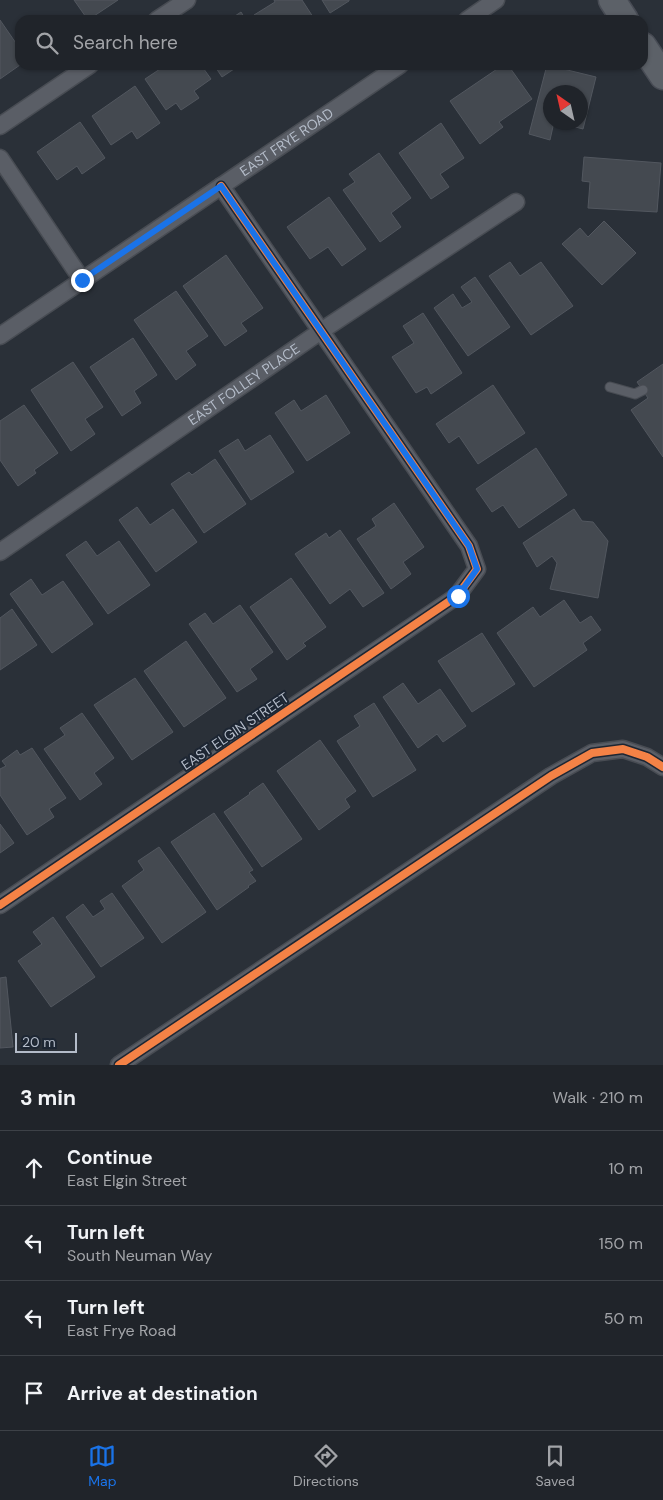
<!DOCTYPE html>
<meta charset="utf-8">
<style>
body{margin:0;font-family:"DM Sans",sans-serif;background:#2d3036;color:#f1f3f6}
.compass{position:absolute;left:543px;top:85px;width:45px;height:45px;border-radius:50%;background:#20242a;box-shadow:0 1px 4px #0004;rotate:326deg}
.scale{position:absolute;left:15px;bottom:12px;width:62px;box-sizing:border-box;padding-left:5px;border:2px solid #b4bcc9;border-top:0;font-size:14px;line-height:18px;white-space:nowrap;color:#b4bcc9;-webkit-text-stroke:4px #1d2633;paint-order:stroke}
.stop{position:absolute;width:15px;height:15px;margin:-11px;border:4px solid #1a73e8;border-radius:50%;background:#fff}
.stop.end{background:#1a73e8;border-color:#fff;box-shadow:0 1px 5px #0008}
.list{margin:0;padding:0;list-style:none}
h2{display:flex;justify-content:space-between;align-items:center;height:65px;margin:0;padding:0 20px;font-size:21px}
h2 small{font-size:16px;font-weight:400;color:#a2a4a8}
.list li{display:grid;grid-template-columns:32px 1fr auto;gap:15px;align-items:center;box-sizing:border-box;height:75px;padding:0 20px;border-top:1px solid #3d4147}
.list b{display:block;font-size:19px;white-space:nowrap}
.list p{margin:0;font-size:16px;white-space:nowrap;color:#a2a4a8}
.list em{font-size:16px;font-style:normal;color:#a2a4a8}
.icon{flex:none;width:28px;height:28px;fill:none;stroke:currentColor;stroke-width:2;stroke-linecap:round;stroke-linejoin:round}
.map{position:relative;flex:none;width:663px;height:1065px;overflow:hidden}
.search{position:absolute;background:#20242a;box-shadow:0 1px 4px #0004;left:15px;right:15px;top:15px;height:55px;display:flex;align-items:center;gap:12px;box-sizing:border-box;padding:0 18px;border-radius:15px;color:#a2a4a8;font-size:19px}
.sheet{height:365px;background:#20242a}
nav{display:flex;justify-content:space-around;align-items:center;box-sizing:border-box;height:70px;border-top:1px solid #3d4147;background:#20242a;font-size:14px;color:#a2a4a8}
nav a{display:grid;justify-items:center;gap:2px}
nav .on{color:#1a73e8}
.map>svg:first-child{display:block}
.building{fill:#444950;stroke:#52575f}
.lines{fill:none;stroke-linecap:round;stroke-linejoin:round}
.service-casing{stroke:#484c53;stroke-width:11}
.minor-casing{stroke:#484c53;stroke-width:19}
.primary-casing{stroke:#484c55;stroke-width:29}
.service{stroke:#5a5e66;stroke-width:9}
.minor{stroke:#5a5e66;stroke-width:16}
.primary{stroke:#5c6168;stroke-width:26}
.cycleway-casing{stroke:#1d2633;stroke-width:11}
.cycleway{stroke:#f48246;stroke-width:8}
.route{stroke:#1a73e8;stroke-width:6}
.labels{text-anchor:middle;stroke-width:4;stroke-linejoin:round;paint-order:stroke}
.street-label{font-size:14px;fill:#b4bcc9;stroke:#1d2633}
</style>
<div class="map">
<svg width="663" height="1065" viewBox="0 0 663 1065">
<rect width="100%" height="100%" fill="#2a3038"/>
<path class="building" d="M 74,0 L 118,0 L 88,20 Z
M 274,0 L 302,0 L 315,20 L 257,20 L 254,15 L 275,2 Z
M 322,0 L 349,0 L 349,1 L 330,13 Z
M 241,12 L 246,20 L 229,20 Z
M 0,20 L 20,49 L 20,65 L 0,79 Z
M 166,65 L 201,65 L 211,79 L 194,91 L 199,98 L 181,110 L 176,103 L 166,110 L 145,79 Z
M 214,65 L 240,65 L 222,77 Z
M 503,65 L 508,65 L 532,99 L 499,122 L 503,127 L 480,144 L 450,101 Z
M 547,65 L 596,77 L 583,129 L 557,122 L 580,122 L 580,92 L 550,92 L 550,122 L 554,122 L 550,140 L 529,134 Z
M 135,86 L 160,123 L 137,139 L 132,131 L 111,145 L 92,116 Z
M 80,122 L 105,158 L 82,174 L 77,166 L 57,180 L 37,152 Z
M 441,123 L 464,158 L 440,174 L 449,187 L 431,199 L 399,153 Z
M 379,153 L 411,198 L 391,213 L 401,227 L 380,242 L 343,190 L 355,182 L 349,174 Z
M 584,157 L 661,163 L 657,212 L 588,208 L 590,182 L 582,181 Z
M 329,197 L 366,249 L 342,266 L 328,247 L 310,259 L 287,227 Z
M 604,221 L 636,253 L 602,285 L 562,244 L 580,228 L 588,237 Z
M 226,255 L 263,308 L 241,323 L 247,331 L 225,346 L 183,286 Z
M 510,262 L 520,276 L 541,262 L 573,306 L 531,335 L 489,276 Z
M 475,277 L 510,327 L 468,356 L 434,308 L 453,294 L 462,308 L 472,302 L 461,287 Z
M 176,291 L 208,336 L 186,351 L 196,365 L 176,380 L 134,320 Z
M 423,313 L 462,373 L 431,394 L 427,387 L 416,393 L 392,357 L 414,343 L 403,326 Z
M 133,338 L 157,375 L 134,391 L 141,403 L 122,416 L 90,367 Z
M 73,362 L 103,407 L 85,419 L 95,434 L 71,451 L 31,390 Z
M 663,364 L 663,457 L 631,410 L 648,398 L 637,382 Z
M 493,385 L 525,433 L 478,464 L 459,436 L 449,443 L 436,424 Z
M 326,395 L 350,433 L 307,461 L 275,413 L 294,400 L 301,411 Z
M 24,405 L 58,453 L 34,470 L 36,473 L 18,486 L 0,460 L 0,421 Z
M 270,435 L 294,472 L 251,500 L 219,451 L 238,439 L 245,451 Z
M 536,448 L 567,495 L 519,528 L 503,505 L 492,512 L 476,489 Z
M 215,459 L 246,504 L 204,533 L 171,484 L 189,472 L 192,475 Z
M 394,503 L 424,547 L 403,562 L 411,574 L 391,589 L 357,539 L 376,526 L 372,519 Z
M 137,507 L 150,525 L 173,509 L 197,542 L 156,572 L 119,520 Z
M 574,509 L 582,521 L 593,522 L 608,541 L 598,598 L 550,589 L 557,563 L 552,556 L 537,567 L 523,543 Z
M 340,530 L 384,593 L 363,607 L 350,589 L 330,604 L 295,554 L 326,533 L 329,538 Z
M 86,541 L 97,556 L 119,541 L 150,585 L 108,614 L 66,555 Z
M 291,578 L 326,627 L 303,643 L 306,646 L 287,660 L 250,607 Z
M 31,579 L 42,595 L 63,581 L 93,624 L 52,653 L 10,594 Z
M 564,600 L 580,623 L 591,616 L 601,630 L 583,643 L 587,650 L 534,687 L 497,633 L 533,607 L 540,617 Z
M 240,605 L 273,652 L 250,669 L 257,679 L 237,692 L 189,624 L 205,613 L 213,624 Z
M 12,609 L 37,645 L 0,670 L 0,618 Z
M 482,633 L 515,684 L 472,712 L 438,661 Z
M 186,641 L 226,698 L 184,727 L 144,671 Z
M 135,678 L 173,732 L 132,760 L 94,705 Z
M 403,683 L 418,704 L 440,689 L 466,726 L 443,742 L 437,734 L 418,748 L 383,697 Z
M 374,703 L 416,770 L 373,797 L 337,741 L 360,726 L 354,716 Z
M 82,713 L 114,758 L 94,773 L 102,784 L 80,800 L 44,749 L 65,735 L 60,728 Z
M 320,740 L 356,791 L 345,799 L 350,807 L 319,830 L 277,771 Z
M 32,748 L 66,798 L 49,809 L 54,817 L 27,835 L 0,795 L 0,769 L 6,766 L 2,761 L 17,750 L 20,755 Z
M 263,783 L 302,839 L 262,867 L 224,812 L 250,794 L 249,793 Z
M 214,813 L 253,870 L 249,872 L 256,881 L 248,886 L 249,887 L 217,910 L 171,842 Z
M 0,824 L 14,843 L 0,853 Z
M 159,847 L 206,912 L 162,943 L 122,886 L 144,870 L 138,861 Z
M 112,893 L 144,938 L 101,967 L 66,917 L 83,904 L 93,917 L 105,909 L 100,901 Z
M 53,917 L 95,977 L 51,1007 L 18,961 L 42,944 L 33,932 Z
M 6,977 L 13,1047 L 0,1048 L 0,978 Z"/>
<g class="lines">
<defs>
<path id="service" d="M 610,387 L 635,394 L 643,390"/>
<g id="minor">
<path d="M 157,20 L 187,0"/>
<path d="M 467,20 L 496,0"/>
<path d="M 0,126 L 90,65"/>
<path d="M 0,158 L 82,280"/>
<path id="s1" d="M 0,336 L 400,65"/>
<path id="s2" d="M 0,552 L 321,331 L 516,202"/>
<path d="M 0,905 L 457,596 L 477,569 L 469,546 L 221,186"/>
<path d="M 119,1065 L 551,776 L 592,753 L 623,749 L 647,757 L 663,767"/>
</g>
<path id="primary" d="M 612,0 L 625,20
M 643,46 L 663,76"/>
</defs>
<use href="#service" class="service-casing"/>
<use href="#minor" class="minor-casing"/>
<use href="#primary" class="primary-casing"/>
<use href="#service" class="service"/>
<use href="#minor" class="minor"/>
<use href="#primary" class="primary"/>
<defs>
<path id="cycleway" d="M 0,905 L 457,596 L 477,569 L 469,546 L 221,186
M 119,1065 L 551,776 L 592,753 L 623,749 L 647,757 L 663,767"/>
</defs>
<use href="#cycleway" class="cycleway-casing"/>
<use href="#cycleway" class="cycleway"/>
</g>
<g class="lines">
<path class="route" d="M 82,280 L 221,186 L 469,546 L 477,569 L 458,596"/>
</g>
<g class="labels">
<g class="street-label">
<text dy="5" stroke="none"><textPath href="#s1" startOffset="346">EAST FRYE ROAD</textPath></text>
<text dy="5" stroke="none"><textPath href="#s2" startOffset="296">EAST FOLLEY PLACE</textPath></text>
<text transform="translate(235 731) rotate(-34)" y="5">EAST ELGIN STREET</text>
</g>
</g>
</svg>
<svg class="compass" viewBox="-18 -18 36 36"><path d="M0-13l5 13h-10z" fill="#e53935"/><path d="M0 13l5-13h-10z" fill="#a2a4a8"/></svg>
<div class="scale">20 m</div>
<div class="stop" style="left:458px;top:596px"></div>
<div class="stop end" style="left:82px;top:280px"></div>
<div class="search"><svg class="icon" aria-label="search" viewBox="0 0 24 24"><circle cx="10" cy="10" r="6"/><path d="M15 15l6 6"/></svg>Search here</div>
</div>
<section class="sheet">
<h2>3 min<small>Walk · 210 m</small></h2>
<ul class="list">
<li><svg class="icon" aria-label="ahead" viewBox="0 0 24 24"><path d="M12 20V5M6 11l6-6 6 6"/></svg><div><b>Continue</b><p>East Elgin Street</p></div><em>10 m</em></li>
<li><svg class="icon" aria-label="left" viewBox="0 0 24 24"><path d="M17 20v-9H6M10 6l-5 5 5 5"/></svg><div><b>Turn left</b><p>South Neuman Way</p></div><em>150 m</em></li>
<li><svg class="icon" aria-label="left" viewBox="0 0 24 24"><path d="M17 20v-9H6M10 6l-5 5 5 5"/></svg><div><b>Turn left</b><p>East Frye Road</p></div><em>50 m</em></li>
<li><svg class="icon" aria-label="arrive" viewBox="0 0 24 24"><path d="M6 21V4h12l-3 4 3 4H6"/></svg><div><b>Arrive at destination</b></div></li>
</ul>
</section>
<nav>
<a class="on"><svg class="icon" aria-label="map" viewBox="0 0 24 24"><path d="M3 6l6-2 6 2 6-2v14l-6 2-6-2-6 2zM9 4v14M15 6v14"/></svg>Map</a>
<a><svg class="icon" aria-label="directions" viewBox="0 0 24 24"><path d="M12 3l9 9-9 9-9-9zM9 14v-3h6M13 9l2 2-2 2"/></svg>Directions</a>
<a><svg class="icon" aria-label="saved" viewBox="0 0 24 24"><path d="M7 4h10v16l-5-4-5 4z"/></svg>Saved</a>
</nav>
